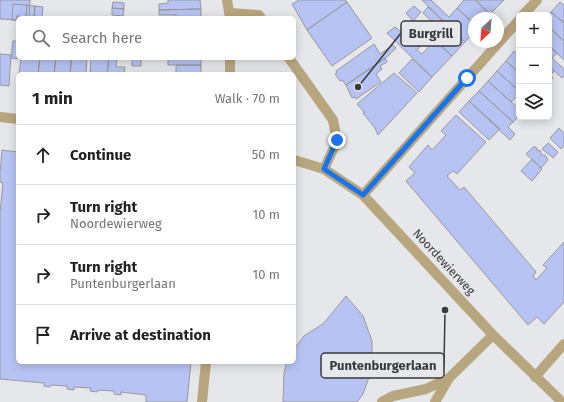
<!DOCTYPE html>
<meta charset="utf-8">
<style>
body{margin:0;font-family:"Fira Sans",sans-serif;background:#f2f2f2;color:#222}
.controls{position:absolute;right:12px;top:12px;display:grid;overflow:hidden;border-radius:6px;box-shadow:0 2px 10px #0003}
.controls button{width:36px;height:36px;display:grid;place-items:center;padding:0;border:0;border-bottom:1px solid #e0e0e0;background:#fff;color:#222;font:20px sans-serif}
.compass{position:absolute;left:468px;top:12px;width:36px;height:36px;border-radius:50%;background:#fff;box-shadow:0 2px 10px #0003;rotate:206deg}
.stop{position:absolute;width:12px;height:12px;margin:-9px;border:3px solid #1a73e8;border-radius:50%;background:#fff}
.stop.end{background:#1a73e8;border-color:#fff;box-shadow:0 1px 4px #0008}
.list{margin:0;padding:0;list-style:none}
h2{display:flex;justify-content:space-between;align-items:center;height:52px;margin:0;padding:0 16px;font-size:17px}
h2 small{font-size:13px;font-weight:400;color:#767676}
.list li{display:grid;grid-template-columns:26px 1fr auto;gap:12px;align-items:center;box-sizing:border-box;height:60px;padding:0 16px;border-top:1px solid #e0e0e0}
.list b{display:block;font-size:15px;white-space:nowrap}
.list p{margin:0;font-size:13px;white-space:nowrap;color:#767676}
.list em{font-size:13px;font-style:normal;color:#767676}
.icon{flex:none;width:22px;height:22px;fill:none;stroke:currentColor;stroke-width:2;stroke-linecap:round;stroke-linejoin:round}
.map{position:relative;flex:none;width:564px;height:402px;overflow:hidden}
.search{position:absolute;background:#fff;box-shadow:0 2px 10px #0003;left:16px;top:16px;width:280px;height:44px;display:flex;align-items:center;gap:10px;box-sizing:border-box;padding:0 14px;border-radius:6px;color:#767676;font-size:15px}
.panel{position:absolute;background:#fff;box-shadow:0 2px 10px #0003;left:16px;top:72px;width:280px;height:292px;border-radius:6px}
.map>svg:first-child{display:block}
.building{fill:#b7c4f3;stroke:#98989b}
.lines{fill:none;stroke-linecap:round;stroke-linejoin:round}
.minor{stroke:#b8a67e;stroke-width:10}
.route{stroke:#1a73e8;stroke-width:5}
.labels{text-anchor:middle;stroke-width:3.5;stroke-linejoin:round;paint-order:stroke}
.street-label{font-size:12px;fill:#3a3a3b;stroke:#e6e7ea}
.leader{fill:none;stroke:#3a3a3b;stroke-width:1.5}
.callout-dot{fill:#3a3a3b;stroke:#e6e7ea;stroke-width:1.5}
.callout{fill:#e6e7ea;stroke:#3a3a3b;stroke-width:1.5}
.callout-label{font-size:13px;text-anchor:middle;font-weight:bold;fill:#3a3a3b}
</style>
<div class="map">
<svg width="564" height="402" viewBox="0 0 564 402">
<rect width="100%" height="100%" fill="#e6e7ea"/>
<path class="building" d="M 0,0 L 30,0 L 29,18 L 18,18 L 18,20 L 0,19 Z
M 168,0 L 200,0 L 201,9 L 159,10 L 159,4 L 168,3 Z
M 299,0 L 345,0 L 347,2 L 307,30 L 292,4 Z
M 422,0 L 431,0 L 449,17 L 457,8 L 474,24 L 474,32 L 465,42 Z
M 464,0 L 475,0 L 490,14 L 487,18 L 474,18 L 474,24 L 457,8 Z
M 475,0 L 504,0 L 490,14 Z
M 113,2 L 124,3 L 124,9 L 112,8 Z
M 347,2 L 372,38 L 332,66 L 307,30 Z
M 560,2 L 564,5 L 564,23 L 551,12 Z
M 13,4 L 27,5 L 26,17 L 17,16 L 17,21 L 12,20 Z
M 27,5 L 35,6 L 34,18 L 18,18 L 17,21 L 17,16 L 26,17 Z
M 35,6 L 43,7 L 42,18 L 34,18 Z
M 414,6 L 421,12 L 413,21 L 406,13 Z
M 428,7 L 465,42 L 452,56 L 431,37 L 439,28 L 423,13 Z
M 112,8 L 124,9 L 123,16 L 112,15 Z
M 201,9 L 201,18 L 176,18 L 176,15 L 159,15 L 159,10 Z
M 551,12 L 564,23 L 564,41 L 549,27 L 548,15 Z
M 395,27 L 420,47 L 417,50 L 422,54 L 435,40 L 452,56 L 432,77 L 387,33 Z
M 549,27 L 564,41 L 564,60 L 549,46 Z
M 13,41 L 18,41 L 18,58 L 40,58 L 38,74 L 19,74 L 21,59 L 11,58 Z
M 374,44 L 380,54 L 393,45 L 396,48 L 386,58 L 346,85 L 342,80 L 340,81 L 335,74 L 337,73 L 336,71 Z
M 549,46 L 557,53 L 552,58 L 564,69 L 564,76 L 562,78 L 549,66 Z
M 514,51 L 519,55 L 519,73 L 506,61 Z
M 0,54 L 11,55 L 9,86 L 0,85 Z
M 40,58 L 56,58 L 54,74 L 38,74 Z
M 56,58 L 71,60 L 70,74 L 54,74 Z
M 72,58 L 87,58 L 86,74 L 70,74 Z
M 91,58 L 109,58 L 107,74 L 90,74 Z
M 109,58 L 117,58 L 116,67 L 125,67 L 124,74 L 107,74 Z
M 132,58 L 141,58 L 141,66 L 132,66 Z
M 168,58 L 201,58 L 201,65 L 168,65 Z
M 385,58 L 387,62 L 380,66 L 382,69 L 376,74 L 381,82 L 356,99 L 355,97 L 352,98 L 346,85 Z
M 412,59 L 432,77 L 419,92 L 399,73 Z
M 506,61 L 519,73 L 519,91 L 497,71 Z
M 176,65 L 201,65 L 201,74 L 176,74 Z
M 549,66 L 554,71 L 550,76 L 553,78 L 549,82 Z
M 497,71 L 519,91 L 519,100 L 516,97 L 511,102 L 488,81 Z
M 394,73 L 417,93 L 378,135 L 375,128 L 363,113 L 365,113 L 357,104 Z
M 488,81 L 519,109 L 516,116 L 518,117 L 513,122 L 479,91 Z
M 479,91 L 513,122 L 508,127 L 515,134 L 510,140 L 469,101 Z
M 469,101 L 500,129 L 489,140 L 459,112 Z
M 456,115 L 486,142 L 457,174 L 453,171 L 447,176 L 460,190 L 464,187 L 536,272 L 533,276 L 536,280 L 547,268 L 543,265 L 564,242 L 564,302 L 544,324 L 537,317 L 528,325 L 406,181 L 415,173 L 409,167 L 428,145 L 432,150 L 446,135 L 441,131 Z
M 559,128 L 564,133 L 564,145 L 561,149 L 550,138 Z
M 548,143 L 558,152 L 553,158 L 542,149 Z
M 533,147 L 536,147 L 537,150 L 541,151 L 541,155 L 545,155 L 548,160 L 541,168 L 526,154 Z
M 2,150 L 18,152 L 18,362 L 191,362 L 187,402 L 146,402 L 146,395 L 121,392 L 121,395 L 114,394 L 114,391 L 98,390 L 97,392 L 90,391 L 91,388 L 74,387 L 74,390 L 67,389 L 67,386 L 51,385 L 50,387 L 44,386 L 44,383 L 0,379 L 0,212 L 3,183 L 0,182 L 0,173 Z
M 532,159 L 542,169 L 532,181 L 521,171 Z
M 346,296 L 363,316 L 372,341 L 372,369 L 363,394 L 357,402 L 283,402 L 284,373 L 287,362 L 294,362 L 294,349 L 304,336 L 324,323 Z"/>
<g class="lines">
<path class="minor" d="M 227,0 L 230,18
M 230,13 L 259,15 L 261,18
M 523,15 L 537,0
M 289,58 L 333,120 L 337,141 L 324,169
M 230,74 L 230,58
M 0,117 L 18,119
M 294,160 L 324,169 L 363,195 L 493,335 L 562,402
M 363,195 L 519,20
M 535,377 L 564,344
M 202,402 L 206,362
M 382,402 L 393,396 L 426,389 L 449,378
M 435,402 L 449,378 L 493,335"/>
</g>
<g class="lines">
<path class="route" d="M 337,140 L 324,169 L 363,195 L 467,78"/>
</g>
<g class="labels">
<g class="street-label">
<text transform="translate(444 262) rotate(47)" y="4">Noordewierweg</text>
</g>
</g>
<path class="leader" d="M358 87L401 33M445 310L444 366"/>
<g class="callout-dot">
<circle cx="358" cy="87" r="4"/>
<circle cx="445" cy="310" r="4"/>
</g>
<g class="callout">
<rect x="401" y="21" width="60" height="25" rx="4"/>
<rect x="321" y="353" width="123" height="25" rx="4"/>
</g>
<g class="callout-label">
<text x="431" y="38">Burgrill</text>
<text x="383" y="370">Puntenburgerlaan</text>
</g>
</svg>
<div class="controls">
<button>+</button>
<button>−</button>
<button><svg class="icon" aria-label="layers" viewBox="0 0 24 24"><path d="M12 4l9 5-9 5-9-5zM3 14l9 5 9-5"/></svg></button>
</div>
<svg class="compass" viewBox="-18 -18 36 36"><path d="M0-13l5 13h-10z" fill="#e53935"/><path d="M0 13l5-13h-10z" fill="#767676"/></svg>
<div class="stop" style="left:467px;top:78px"></div>
<div class="stop end" style="left:337px;top:140px"></div>
<div class="search"><svg class="icon" aria-label="search" viewBox="0 0 24 24"><circle cx="10" cy="10" r="6"/><path d="M15 15l6 6"/></svg>Search here</div>
<section class="panel">
<h2>1 min<small>Walk · 70 m</small></h2>
<ul class="list">
<li><svg class="icon" aria-label="ahead" viewBox="0 0 24 24"><path d="M12 20V5M6 11l6-6 6 6"/></svg><div><b>Continue</b></div><em>50 m</em></li>
<li><svg class="icon" aria-label="right" viewBox="0 0 24 24"><path d="M7 20v-9h11M14 6l5 5-5 5"/></svg><div><b>Turn right</b><p>Noordewierweg</p></div><em>10 m</em></li>
<li><svg class="icon" aria-label="right" viewBox="0 0 24 24"><path d="M7 20v-9h11M14 6l5 5-5 5"/></svg><div><b>Turn right</b><p>Puntenburgerlaan</p></div><em>10 m</em></li>
<li><svg class="icon" aria-label="arrive" viewBox="0 0 24 24"><path d="M6 21V4h12l-3 4 3 4H6"/></svg><div><b>Arrive at destination</b></div></li>
</ul>
</section>
</div>
